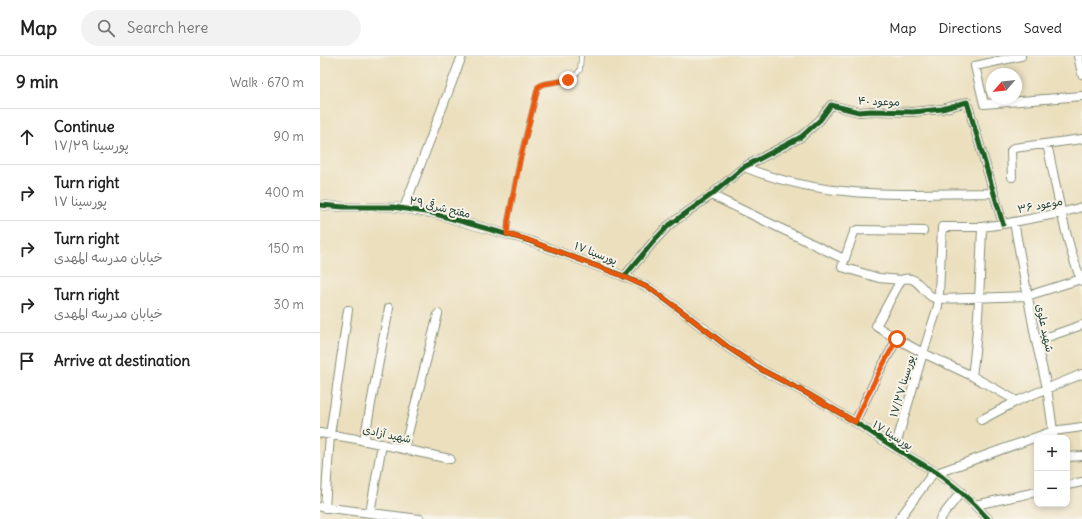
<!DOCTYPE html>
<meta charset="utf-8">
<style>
body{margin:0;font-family:Delius,"Playpen Sans Arabic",sans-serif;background:#f2f2f2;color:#222}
.controls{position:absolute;right:12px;bottom:12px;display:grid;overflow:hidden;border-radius:8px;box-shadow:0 2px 6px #0003}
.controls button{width:36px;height:36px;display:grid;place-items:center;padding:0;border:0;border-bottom:1px solid #e0e0e0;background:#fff;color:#222;font:20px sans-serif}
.compass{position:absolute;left:666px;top:12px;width:36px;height:36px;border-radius:50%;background:#fff;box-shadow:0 2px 6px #0003;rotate:242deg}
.stop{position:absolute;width:12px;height:12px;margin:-9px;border:3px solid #ea580c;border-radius:50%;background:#fff}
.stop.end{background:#ea580c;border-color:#fff;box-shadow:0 1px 4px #0008}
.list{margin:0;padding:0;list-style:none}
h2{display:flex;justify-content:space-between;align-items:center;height:52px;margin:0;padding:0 16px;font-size:17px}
h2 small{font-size:13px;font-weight:400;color:#767676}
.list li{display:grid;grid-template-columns:26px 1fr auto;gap:12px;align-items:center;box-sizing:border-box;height:56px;padding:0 16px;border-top:1px solid #e0e0e0}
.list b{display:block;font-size:15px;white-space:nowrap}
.list p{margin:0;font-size:13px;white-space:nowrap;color:#767676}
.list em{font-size:13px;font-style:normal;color:#767676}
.icon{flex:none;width:22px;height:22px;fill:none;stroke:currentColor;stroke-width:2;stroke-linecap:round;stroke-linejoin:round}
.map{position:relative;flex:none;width:762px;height:463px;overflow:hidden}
header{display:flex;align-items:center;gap:24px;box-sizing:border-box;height:56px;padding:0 20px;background:#fff;border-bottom:1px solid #e0e0e0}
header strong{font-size:19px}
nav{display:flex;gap:22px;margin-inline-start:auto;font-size:14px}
.search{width:280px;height:36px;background:#f2f2f2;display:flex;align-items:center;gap:10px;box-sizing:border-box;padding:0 14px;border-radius:22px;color:#767676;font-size:15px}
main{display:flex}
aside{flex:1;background:#fff}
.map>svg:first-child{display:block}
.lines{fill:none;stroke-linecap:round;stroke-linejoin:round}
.service-casing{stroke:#858e78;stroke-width:5.5}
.minor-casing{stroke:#858e78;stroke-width:10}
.tertiary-casing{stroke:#858e78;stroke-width:10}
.service{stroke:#fff;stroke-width:4}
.minor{stroke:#fff;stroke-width:8}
.tertiary{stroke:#fff;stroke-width:9}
.cycleway-casing{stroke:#f7f3e8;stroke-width:8}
.cycleway{stroke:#1b5e20;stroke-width:5}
.route{stroke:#ea580c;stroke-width:5}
.labels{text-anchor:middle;stroke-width:4;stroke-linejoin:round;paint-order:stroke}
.street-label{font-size:11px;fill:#1f3d34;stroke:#f7f3e8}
</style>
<header>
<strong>Map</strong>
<div class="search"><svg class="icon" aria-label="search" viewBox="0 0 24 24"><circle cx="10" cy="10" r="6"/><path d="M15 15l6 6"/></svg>Search here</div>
<nav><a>Map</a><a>Directions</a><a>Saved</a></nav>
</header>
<main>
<aside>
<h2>9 min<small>Walk · 670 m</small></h2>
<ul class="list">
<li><svg class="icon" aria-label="ahead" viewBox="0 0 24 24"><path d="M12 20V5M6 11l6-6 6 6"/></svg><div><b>Continue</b><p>پورسینا ۱۷/۲۹</p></div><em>90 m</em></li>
<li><svg class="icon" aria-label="right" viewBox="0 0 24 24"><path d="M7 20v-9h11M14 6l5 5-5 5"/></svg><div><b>Turn right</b><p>پورسینا ۱۷</p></div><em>400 m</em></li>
<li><svg class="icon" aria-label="right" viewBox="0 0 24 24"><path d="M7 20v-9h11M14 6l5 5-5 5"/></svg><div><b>Turn right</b><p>خیابان مدرسه المهدی</p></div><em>150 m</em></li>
<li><svg class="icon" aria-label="right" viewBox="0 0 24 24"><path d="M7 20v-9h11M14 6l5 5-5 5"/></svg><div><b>Turn right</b><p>خیابان مدرسه المهدی</p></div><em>30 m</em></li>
<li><svg class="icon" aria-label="arrive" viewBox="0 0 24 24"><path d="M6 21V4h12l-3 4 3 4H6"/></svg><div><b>Arrive at destination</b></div></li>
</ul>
</aside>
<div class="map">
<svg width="762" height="463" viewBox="0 0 762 463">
<rect width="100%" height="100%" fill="#f7f3e8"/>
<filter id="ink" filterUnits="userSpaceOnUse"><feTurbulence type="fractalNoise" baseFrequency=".025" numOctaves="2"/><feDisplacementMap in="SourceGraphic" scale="8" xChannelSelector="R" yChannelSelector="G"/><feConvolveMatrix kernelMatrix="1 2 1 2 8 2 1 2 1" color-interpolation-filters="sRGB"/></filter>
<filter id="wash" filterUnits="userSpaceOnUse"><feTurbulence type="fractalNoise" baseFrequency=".012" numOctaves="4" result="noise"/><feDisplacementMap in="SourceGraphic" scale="16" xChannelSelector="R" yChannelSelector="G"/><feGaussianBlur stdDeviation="0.9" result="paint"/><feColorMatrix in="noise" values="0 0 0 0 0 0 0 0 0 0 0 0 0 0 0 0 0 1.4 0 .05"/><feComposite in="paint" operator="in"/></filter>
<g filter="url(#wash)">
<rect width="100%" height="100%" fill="#ebdfbd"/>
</g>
<g filter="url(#ink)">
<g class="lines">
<defs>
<path id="service" d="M 187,178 L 188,165 L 200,103 L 218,31 L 223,28 L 248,24 L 254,21 L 260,14 L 261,0"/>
<path id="minor" d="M 701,0 L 655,10 L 664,48 L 762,40
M 758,0 L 762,18
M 727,88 C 734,119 739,150 747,180 C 751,195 755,211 762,225
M 424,111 C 458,125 496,133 533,136 C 580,140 627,137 674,137
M 692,121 L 691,95 L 694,92 L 762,83
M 391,139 L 524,203
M 84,152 L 142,0
M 694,166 L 716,285 L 727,332 L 734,382
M 603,175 L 537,174 L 534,176 L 522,211 L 559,222 L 581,224 L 556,270 L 577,283 L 603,297 L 652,320 L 697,345 L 762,318
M 304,221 L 334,185 L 348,170 L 391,139 L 424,111 L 481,81 L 500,64 L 511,49 L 539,56 L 551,55 L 593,56 L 622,53 L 647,46 L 683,168
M 581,224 C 596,217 602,235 612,241 C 614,242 616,242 618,243 L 707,240 L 761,223
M 716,285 L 762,269
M 652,320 C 659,270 660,221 662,171
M 661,364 L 697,345
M 535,366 L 558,318 L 577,283
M 0,377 L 37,383 L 130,403
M 44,385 L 69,252
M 575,392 L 603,297 L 618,250 L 619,238 L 622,171 L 662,171 L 683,168 L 741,157 L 762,151
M 84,393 L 118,258
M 747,401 L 762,400
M 617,417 L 733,375 L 762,371
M 747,429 L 762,426
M 655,449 L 717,436
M 1,451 L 100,463
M 5,452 L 10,379 L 28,254
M 50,457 L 62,388
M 579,463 L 614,416
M 620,463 L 641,436"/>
<path id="tertiary" d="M 0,149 L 24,151 L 73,151 L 112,157 L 207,184 L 301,219 L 331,233 L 364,257 L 409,292 L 442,314 L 488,338 L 535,366 L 575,392 L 617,417 L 641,436 L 655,449 L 668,463"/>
</defs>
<use href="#service" class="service-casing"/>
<use href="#minor" class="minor-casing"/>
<use href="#tertiary" class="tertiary-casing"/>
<use href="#service" class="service"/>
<use href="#minor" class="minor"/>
<use href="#tertiary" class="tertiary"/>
<defs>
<path id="cycleway" d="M 0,149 L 24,151 L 73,151 L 112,157 L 207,184 L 301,219 L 331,233 L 364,257 L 409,292 L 442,314 L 488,338 L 535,366 L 575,392 L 617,417 L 641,436 L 655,449 L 668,463
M 304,221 L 334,185 L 348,170 L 391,139 L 424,111 L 481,81 L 500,64 L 511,49 L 539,56 L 551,55 L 593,56 L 622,53 L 647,46 L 683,168"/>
</defs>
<use href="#cycleway" class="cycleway-casing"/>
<use href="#cycleway" class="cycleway"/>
</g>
</g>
<g class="lines" filter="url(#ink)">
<path class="route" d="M 248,24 L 223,28 L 218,31 L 200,104 L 188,165 L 187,178 L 208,184 L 300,219 L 331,233 L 364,257 L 409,292 L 442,314 L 488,338 L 535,366 L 558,318 L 577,283"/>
</g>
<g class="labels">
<g class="street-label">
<text transform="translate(559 45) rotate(2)" y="4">موعود ۴۰</text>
<text transform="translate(720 149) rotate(-11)" y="4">موعود ۳۶</text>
<text transform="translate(120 151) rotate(13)" y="4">مفتح شرقی ۲۹</text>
<text transform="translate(276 197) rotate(21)" y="4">پورسینا ۱۷</text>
<text transform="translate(725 272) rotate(78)" y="4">شهید علوی</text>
<text transform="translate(582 330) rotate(-74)" y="4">پورسینا ۱۷/۲۷</text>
<text transform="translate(67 378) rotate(12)" y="4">شهید آزادی</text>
<text transform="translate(573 379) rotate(32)" y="4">پورسینا ۱۷</text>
</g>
</g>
</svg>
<div class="controls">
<button>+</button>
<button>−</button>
</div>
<svg class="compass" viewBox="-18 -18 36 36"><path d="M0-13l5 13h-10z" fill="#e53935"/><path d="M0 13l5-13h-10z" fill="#767676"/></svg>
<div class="stop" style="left:577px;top:283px"></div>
<div class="stop end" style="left:248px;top:24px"></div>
</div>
</main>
